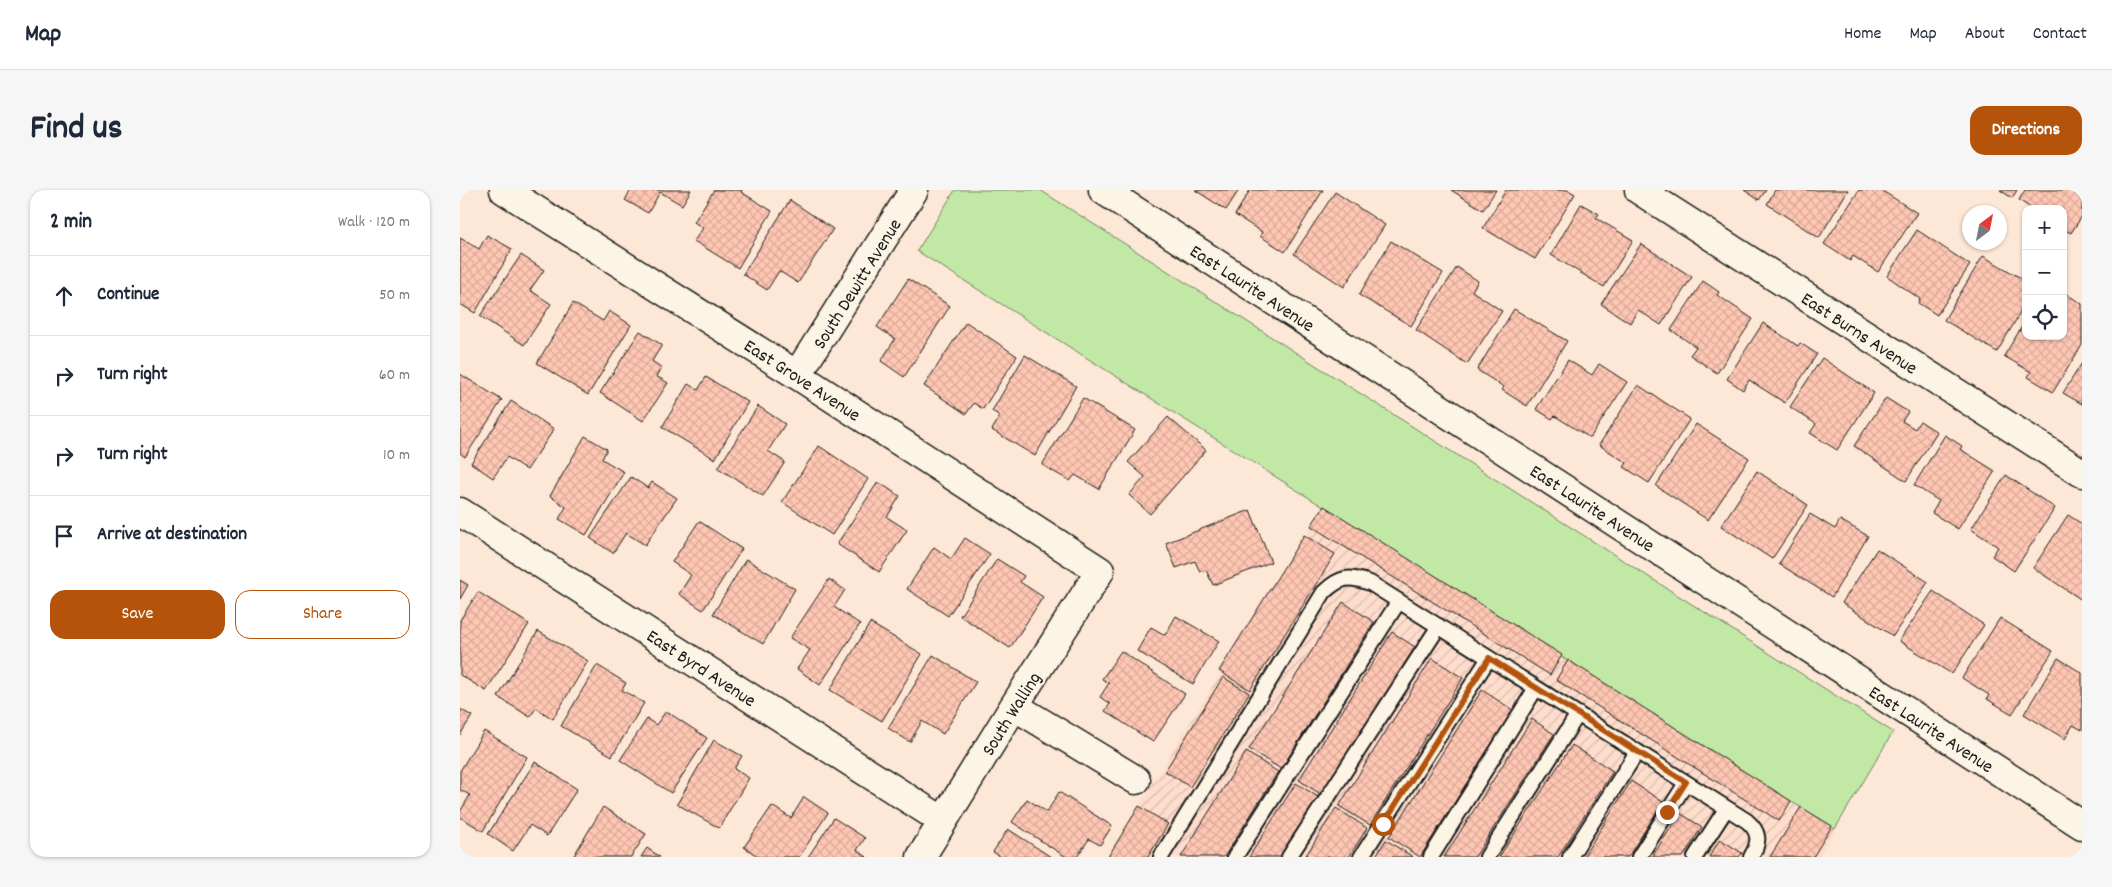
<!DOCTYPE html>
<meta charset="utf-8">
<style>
body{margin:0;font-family:Dekko,sans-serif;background:#f6f6f7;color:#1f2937}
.controls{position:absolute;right:15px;top:15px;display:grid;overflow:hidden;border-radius:10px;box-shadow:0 1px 4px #0004}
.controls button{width:45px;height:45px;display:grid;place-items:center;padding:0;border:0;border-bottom:1px solid #e0e1e3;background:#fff;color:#1f2937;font:25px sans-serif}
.compass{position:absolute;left:1502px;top:15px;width:45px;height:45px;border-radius:50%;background:#fff;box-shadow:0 1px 4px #0004;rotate:32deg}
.stop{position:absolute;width:15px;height:15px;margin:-11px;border:4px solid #b45309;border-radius:50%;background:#fff}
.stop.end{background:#b45309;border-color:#fff;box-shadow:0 1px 5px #0008}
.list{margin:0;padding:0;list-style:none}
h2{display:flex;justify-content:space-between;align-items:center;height:65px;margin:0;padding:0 20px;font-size:21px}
h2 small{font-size:16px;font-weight:400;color:#747a83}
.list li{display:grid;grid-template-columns:32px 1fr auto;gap:15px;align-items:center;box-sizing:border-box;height:80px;padding:0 20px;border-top:1px solid #e0e1e3}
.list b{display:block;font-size:19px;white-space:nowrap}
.list em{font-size:16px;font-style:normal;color:#747a83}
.actions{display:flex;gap:10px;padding:15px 20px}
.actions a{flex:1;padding:11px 0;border:1px solid #b45309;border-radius:15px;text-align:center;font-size:18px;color:#b45309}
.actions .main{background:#b45309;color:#fff}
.icon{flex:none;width:28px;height:28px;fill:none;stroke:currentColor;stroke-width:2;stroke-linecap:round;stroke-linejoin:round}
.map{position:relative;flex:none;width:1622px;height:667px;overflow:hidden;border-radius:15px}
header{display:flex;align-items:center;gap:30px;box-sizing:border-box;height:70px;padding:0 25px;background:#fff;border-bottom:1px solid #e0e1e3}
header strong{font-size:24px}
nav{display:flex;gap:28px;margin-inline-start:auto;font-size:18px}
.intro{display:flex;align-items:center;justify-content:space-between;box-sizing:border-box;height:120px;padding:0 30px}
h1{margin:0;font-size:35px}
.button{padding:12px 22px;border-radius:15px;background:#b45309;color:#fff;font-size:18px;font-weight:700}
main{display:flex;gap:30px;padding:0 30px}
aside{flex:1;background:#fff;border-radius:15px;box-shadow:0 1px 4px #0004}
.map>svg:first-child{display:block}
.industrial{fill:url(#industrial-furrows)}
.grass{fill:#c1e9a5;stroke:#6e8260}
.building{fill:url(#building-cross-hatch);stroke:#1c1c1c}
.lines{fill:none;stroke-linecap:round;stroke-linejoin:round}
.service-casing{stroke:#1c1c1c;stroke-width:18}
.minor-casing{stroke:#1c1c1c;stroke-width:31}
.service{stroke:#fcf5e5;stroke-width:14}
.minor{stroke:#fcf5e5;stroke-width:28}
.route{stroke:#b45309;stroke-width:6}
.labels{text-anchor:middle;stroke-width:4.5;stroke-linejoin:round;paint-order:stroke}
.street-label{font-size:19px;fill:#1c1c1c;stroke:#fcf5e5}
</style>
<header>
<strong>Map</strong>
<nav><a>Home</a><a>Map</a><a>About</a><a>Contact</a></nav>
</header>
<div class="intro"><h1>Find us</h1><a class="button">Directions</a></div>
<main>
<aside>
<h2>2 min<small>Walk · 120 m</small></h2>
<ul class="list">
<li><svg class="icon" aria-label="ahead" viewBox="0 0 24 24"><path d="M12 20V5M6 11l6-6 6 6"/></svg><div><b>Continue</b></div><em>50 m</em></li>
<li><svg class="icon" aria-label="right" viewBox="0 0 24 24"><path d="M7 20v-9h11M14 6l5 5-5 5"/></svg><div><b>Turn right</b></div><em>60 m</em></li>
<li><svg class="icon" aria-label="right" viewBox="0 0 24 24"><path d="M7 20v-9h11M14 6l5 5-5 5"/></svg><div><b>Turn right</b></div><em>10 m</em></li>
<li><svg class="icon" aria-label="arrive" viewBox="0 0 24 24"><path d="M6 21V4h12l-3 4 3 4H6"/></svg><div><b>Arrive at destination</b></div></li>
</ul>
<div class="actions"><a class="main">Save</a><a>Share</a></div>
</aside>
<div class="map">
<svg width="1622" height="667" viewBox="0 0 1622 667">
<defs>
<pattern id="industrial-furrows" width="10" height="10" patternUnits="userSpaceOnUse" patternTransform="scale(1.25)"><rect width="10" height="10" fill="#feddcc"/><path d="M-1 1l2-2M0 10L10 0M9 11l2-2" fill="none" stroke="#d9bdaf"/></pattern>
<pattern id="building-cross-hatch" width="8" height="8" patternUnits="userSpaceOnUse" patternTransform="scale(1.25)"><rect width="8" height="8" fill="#ffc7b3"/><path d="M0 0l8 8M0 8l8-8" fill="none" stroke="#daaa99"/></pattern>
</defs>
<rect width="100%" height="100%" fill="#fde7d6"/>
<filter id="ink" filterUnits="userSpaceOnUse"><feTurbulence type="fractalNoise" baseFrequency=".02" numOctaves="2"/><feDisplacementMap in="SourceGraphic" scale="10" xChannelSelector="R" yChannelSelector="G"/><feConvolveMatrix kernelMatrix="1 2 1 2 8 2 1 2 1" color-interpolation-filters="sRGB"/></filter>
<g filter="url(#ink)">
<path class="industrial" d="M 863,318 L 1375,639 L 1358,667 L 647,667 Z"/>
<path class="grass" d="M 495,0 L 580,0 L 1433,542 L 1375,639 L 457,61 Z"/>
<path class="building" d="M 171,0 L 231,0 L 222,15 L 200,2 L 188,23 L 165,10 Z
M 254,0 L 282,0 L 281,2 L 312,21 L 278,78 L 234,51 L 243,38 L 234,32 Z
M 735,0 L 779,0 L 766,20 Z
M 790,0 L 863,0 L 825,62 L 800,46 L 802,42 L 775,25 Z
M 991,0 L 1036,0 L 1023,20 Z
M 1046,0 L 1108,0 L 1115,4 L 1075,69 L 1023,38 Z
M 1284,0 L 1306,0 L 1299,10 Z
M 1315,0 L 1388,0 L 1359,48 L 1307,14 Z
M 1399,0 L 1421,0 L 1457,23 L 1418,82 L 1393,66 L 1390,71 L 1364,54 Z
M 1540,0 L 1557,0 L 1552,8 Z
M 1565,0 L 1622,0 L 1622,26 L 1611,43 L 1603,39 L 1603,19 L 1572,19 L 1559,10 Z
M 875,2 L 925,35 L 884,97 L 834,64 Z
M 330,10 L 373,39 L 338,93 L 319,81 L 307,100 L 283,84 Z
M 1121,14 L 1139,24 L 1136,28 L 1173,50 L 1144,97 L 1091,65 Z
M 1457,40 L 1510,75 L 1477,125 L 1458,113 L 1460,109 L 1427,86 Z
M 27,45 L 52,59 L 15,123 L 0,114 L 0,48 L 19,59 Z
M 931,51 L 983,83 L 951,136 L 899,105 Z
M 1181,54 L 1232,87 L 1201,135 L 1178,120 L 1170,133 L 1141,114 Z
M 61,65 L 84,80 L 70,100 L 91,114 L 64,155 L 20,126 Z
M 1523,66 L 1566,91 L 1566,113 L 1537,162 L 1484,130 Z
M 997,77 L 1018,91 L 1012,101 L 1042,121 L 1007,174 L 956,140 Z
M 448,89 L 490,116 L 444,187 L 421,171 L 435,149 L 417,137 Z
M 1243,91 L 1259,102 L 1257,105 L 1293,129 L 1257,183 L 1230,165 L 1236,157 L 1211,140 Z
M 1603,102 L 1622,114 L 1622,155 L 1593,202 L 1568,187 L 1571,182 L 1544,166 L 1566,130 L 1566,146 L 1603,146 Z
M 113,113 L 143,131 L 149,121 L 171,135 L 128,205 L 77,173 Z
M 1054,119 L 1107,151 L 1067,216 L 1042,200 L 1044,197 L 1017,180 Z
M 506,132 L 557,166 L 523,219 L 514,213 L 506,224 L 464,196 Z
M 1303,133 L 1338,156 L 1340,153 L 1357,164 L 1325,213 L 1289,190 L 1283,200 L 1267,189 Z
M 180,141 L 202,155 L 192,171 L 202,178 L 196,186 L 208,193 L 183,231 L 140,203 Z
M 565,165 L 616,196 L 575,266 L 532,240 L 540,226 L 532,221 Z
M 1362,168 L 1414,203 L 1377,260 L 1350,243 L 1356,234 L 1330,217 Z
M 1108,170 L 1132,185 L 1139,174 L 1167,192 L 1130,248 L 1095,226 L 1092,229 L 1076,219 Z
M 1622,173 L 1622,214 L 1603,203 Z
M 0,184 L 42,210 L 5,267 L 0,263 Z
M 246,187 L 288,212 L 255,269 L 202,237 L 228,194 L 238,200 Z
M 1178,195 L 1230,229 L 1189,293 L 1164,277 L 1167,273 L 1139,255 Z
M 623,208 L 675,240 L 639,299 L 615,285 L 610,291 L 582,275 Z
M 1426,208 L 1448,222 L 1442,231 L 1455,239 L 1460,231 L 1477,242 L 1446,291 L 1394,256 Z
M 51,211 L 94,239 L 67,280 L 47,267 L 33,288 L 11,273 Z
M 298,216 L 325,234 L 308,261 L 325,272 L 303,306 L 258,278 Z
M 708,227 L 746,260 L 690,324 L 669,305 L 685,287 L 668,272 Z
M 1236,234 L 1289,268 L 1248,330 L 1196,296 Z
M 1485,245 L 1502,256 L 1500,259 L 1535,281 L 1498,339 L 1472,323 L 1479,311 L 1454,295 Z
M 125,246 L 147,259 L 142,269 L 164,282 L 126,345 L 99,329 L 106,317 L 90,306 Z
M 359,256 L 408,289 L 372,345 L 322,312 Z
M 1297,281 L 1348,315 L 1312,369 L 1261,336 Z
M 1546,285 L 1595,318 L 1554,381 L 1532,366 L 1538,357 L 1511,339 Z
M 171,287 L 188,298 L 192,292 L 217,308 L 185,355 L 166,343 L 153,363 L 130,348 Z
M 418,292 L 440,306 L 427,327 L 447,340 L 419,382 L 377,354 Z
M 864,316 L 1102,465 L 1090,485 L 851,336 Z
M 790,320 L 811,372 L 753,395 L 746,380 L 740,382 L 735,371 L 716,378 L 706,353 Z
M 1350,324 L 1375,339 L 1380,330 L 1408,346 L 1372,407 L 1319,374 Z
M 1608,325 L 1622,334 L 1622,410 L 1573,378 Z
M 239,331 L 282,359 L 243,420 L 219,404 L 231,385 L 212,372 Z
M 844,345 L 875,364 L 790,500 L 759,481 Z
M 505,348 L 530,364 L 488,426 L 447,399 L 474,357 L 491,369 Z
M 1417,359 L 1468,392 L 1433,446 L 1382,413 Z
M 286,369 L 335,399 L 303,454 L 253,424 Z
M 537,369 L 564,386 L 560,392 L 583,407 L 550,458 L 500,426 Z
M 369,389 L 385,400 L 374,417 L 400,434 L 360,495 L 337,479 L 350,460 L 330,448 Z
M 0,390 L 8,395 L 0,409 Z
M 1473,401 L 1524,435 L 1492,484 L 1439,451 Z
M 18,402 L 69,434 L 26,501 L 0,485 L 0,430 Z
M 883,412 L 914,432 L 821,579 L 789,559 Z
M 716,426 L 759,451 L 733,494 L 677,461 L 691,437 L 705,445 Z
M 1540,428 L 1593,461 L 1552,524 L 1527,509 L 1529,505 L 1502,488 Z
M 410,433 L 462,464 L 422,531 L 370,500 Z
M 78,441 L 128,471 L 93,529 L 76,518 L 70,527 L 38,507 Z
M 932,442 L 955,457 L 862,605 L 839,590 Z
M 661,461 L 725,504 L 693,552 L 645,521 L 650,514 L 640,507 L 649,493 L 642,489 Z
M 473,465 L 516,492 L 483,544 L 462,531 L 450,552 L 428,538 Z
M 972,468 L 1003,488 L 910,635 L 879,616 Z
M 1598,468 L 1622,483 L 1622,540 L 1613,535 L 1605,549 L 1564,524 Z
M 1108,470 L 1331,611 L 1319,631 L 1096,490 Z
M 137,475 L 166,493 L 162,500 L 184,513 L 152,566 L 101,536 Z
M 763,487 L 789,503 L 730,597 L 705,581 Z
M 1022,500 L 1053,520 L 960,667 L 929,647 Z
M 0,519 L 12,526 L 0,545 Z
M 206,521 L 247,548 L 211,603 L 160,570 L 187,529 L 196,535 Z
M 1072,529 L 1094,544 L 1015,667 L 984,667 Z
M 24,541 L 67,567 L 23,641 L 0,627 L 0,622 L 10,605 L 0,600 L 0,581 Z
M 254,550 L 282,566 L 274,579 L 289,588 L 259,638 L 217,614 Z
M 1112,555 L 1153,581 L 1098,667 L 1039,667 Z
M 786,562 L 818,582 L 764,667 L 721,667 Z
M 75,572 L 117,599 L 87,646 L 70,635 L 53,661 L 28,644 Z
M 1171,591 L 1203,612 L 1168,667 L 1123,667 Z
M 836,593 L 858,607 L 821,667 L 789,667 Z
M 599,602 L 652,636 L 640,655 L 629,649 L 617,667 L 606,667 L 552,632 L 567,609 L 587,622 Z
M 344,607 L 368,623 L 339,667 L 299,667 L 284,657 L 312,616 L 331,628 Z
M 679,616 L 708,634 L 688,667 L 648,667 Z
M 143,617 L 186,644 L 171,667 L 113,667 Z
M 1341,617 L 1372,636 L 1353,667 L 1310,667 Z
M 876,618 L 907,638 L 889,667 L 845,667 Z
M 1220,623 L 1242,637 L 1223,667 L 1192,667 Z
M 374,628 L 405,648 L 397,660 L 407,667 L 348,667 Z
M 548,639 L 591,667 L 541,667 L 533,662 Z
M 1260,649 L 1282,663 L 1279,667 L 1249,667 Z
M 926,650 L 953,667 L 915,667 Z
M 187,658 L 200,667 L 181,667 Z"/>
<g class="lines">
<defs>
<path id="service" d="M 701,667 L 864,402 C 881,386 889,386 910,393 L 1287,631 C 1300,642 1300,652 1291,667
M 775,667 L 939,411
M 829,667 L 979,436
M 901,667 L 1029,468
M 971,667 L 1076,498
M 1027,667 L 1118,524
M 1110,667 L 1177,562
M 1179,667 L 1226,593
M 1235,667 L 1266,619"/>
<path id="minor" d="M 44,0 L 337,185 L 640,381 L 554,516 L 461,667
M 643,0 L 1622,635
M 1179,0 L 1622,283
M 337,185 L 454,0
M 0,322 L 483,631
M 554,516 L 676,590"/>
</defs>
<use href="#service" class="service-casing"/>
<use href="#minor" class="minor-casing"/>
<use href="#service" class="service"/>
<use href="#minor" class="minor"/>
</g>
</g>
<g class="lines" filter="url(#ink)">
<path class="route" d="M 923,634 L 1029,468 L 1226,592 L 1207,622"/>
</g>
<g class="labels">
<g class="street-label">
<text transform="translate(396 93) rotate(-58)" y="7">South Dewitt Avenue</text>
<text transform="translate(793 97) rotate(33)" y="7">East Laurite Avenue</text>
<text transform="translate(1400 142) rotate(33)" y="7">East Burns Avenue</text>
<text transform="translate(343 189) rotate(33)" y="7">East Grove Avenue</text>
<text transform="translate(1133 317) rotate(33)" y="7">East Laurite Avenue</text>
<text transform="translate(242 477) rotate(33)" y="7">East Byrd Avenue</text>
<text transform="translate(550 523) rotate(-58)" y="7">South Walling</text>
<text transform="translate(1472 538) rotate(33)" y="7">East Laurite Avenue</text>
</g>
</g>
</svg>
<div class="controls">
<button>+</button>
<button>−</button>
<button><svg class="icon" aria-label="locate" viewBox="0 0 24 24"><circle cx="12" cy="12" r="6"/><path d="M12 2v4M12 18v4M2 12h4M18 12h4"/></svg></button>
</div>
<svg class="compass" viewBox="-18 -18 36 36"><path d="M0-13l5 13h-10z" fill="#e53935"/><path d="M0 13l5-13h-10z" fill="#747a83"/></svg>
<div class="stop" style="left:923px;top:634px"></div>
<div class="stop end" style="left:1207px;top:622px"></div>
</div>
</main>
